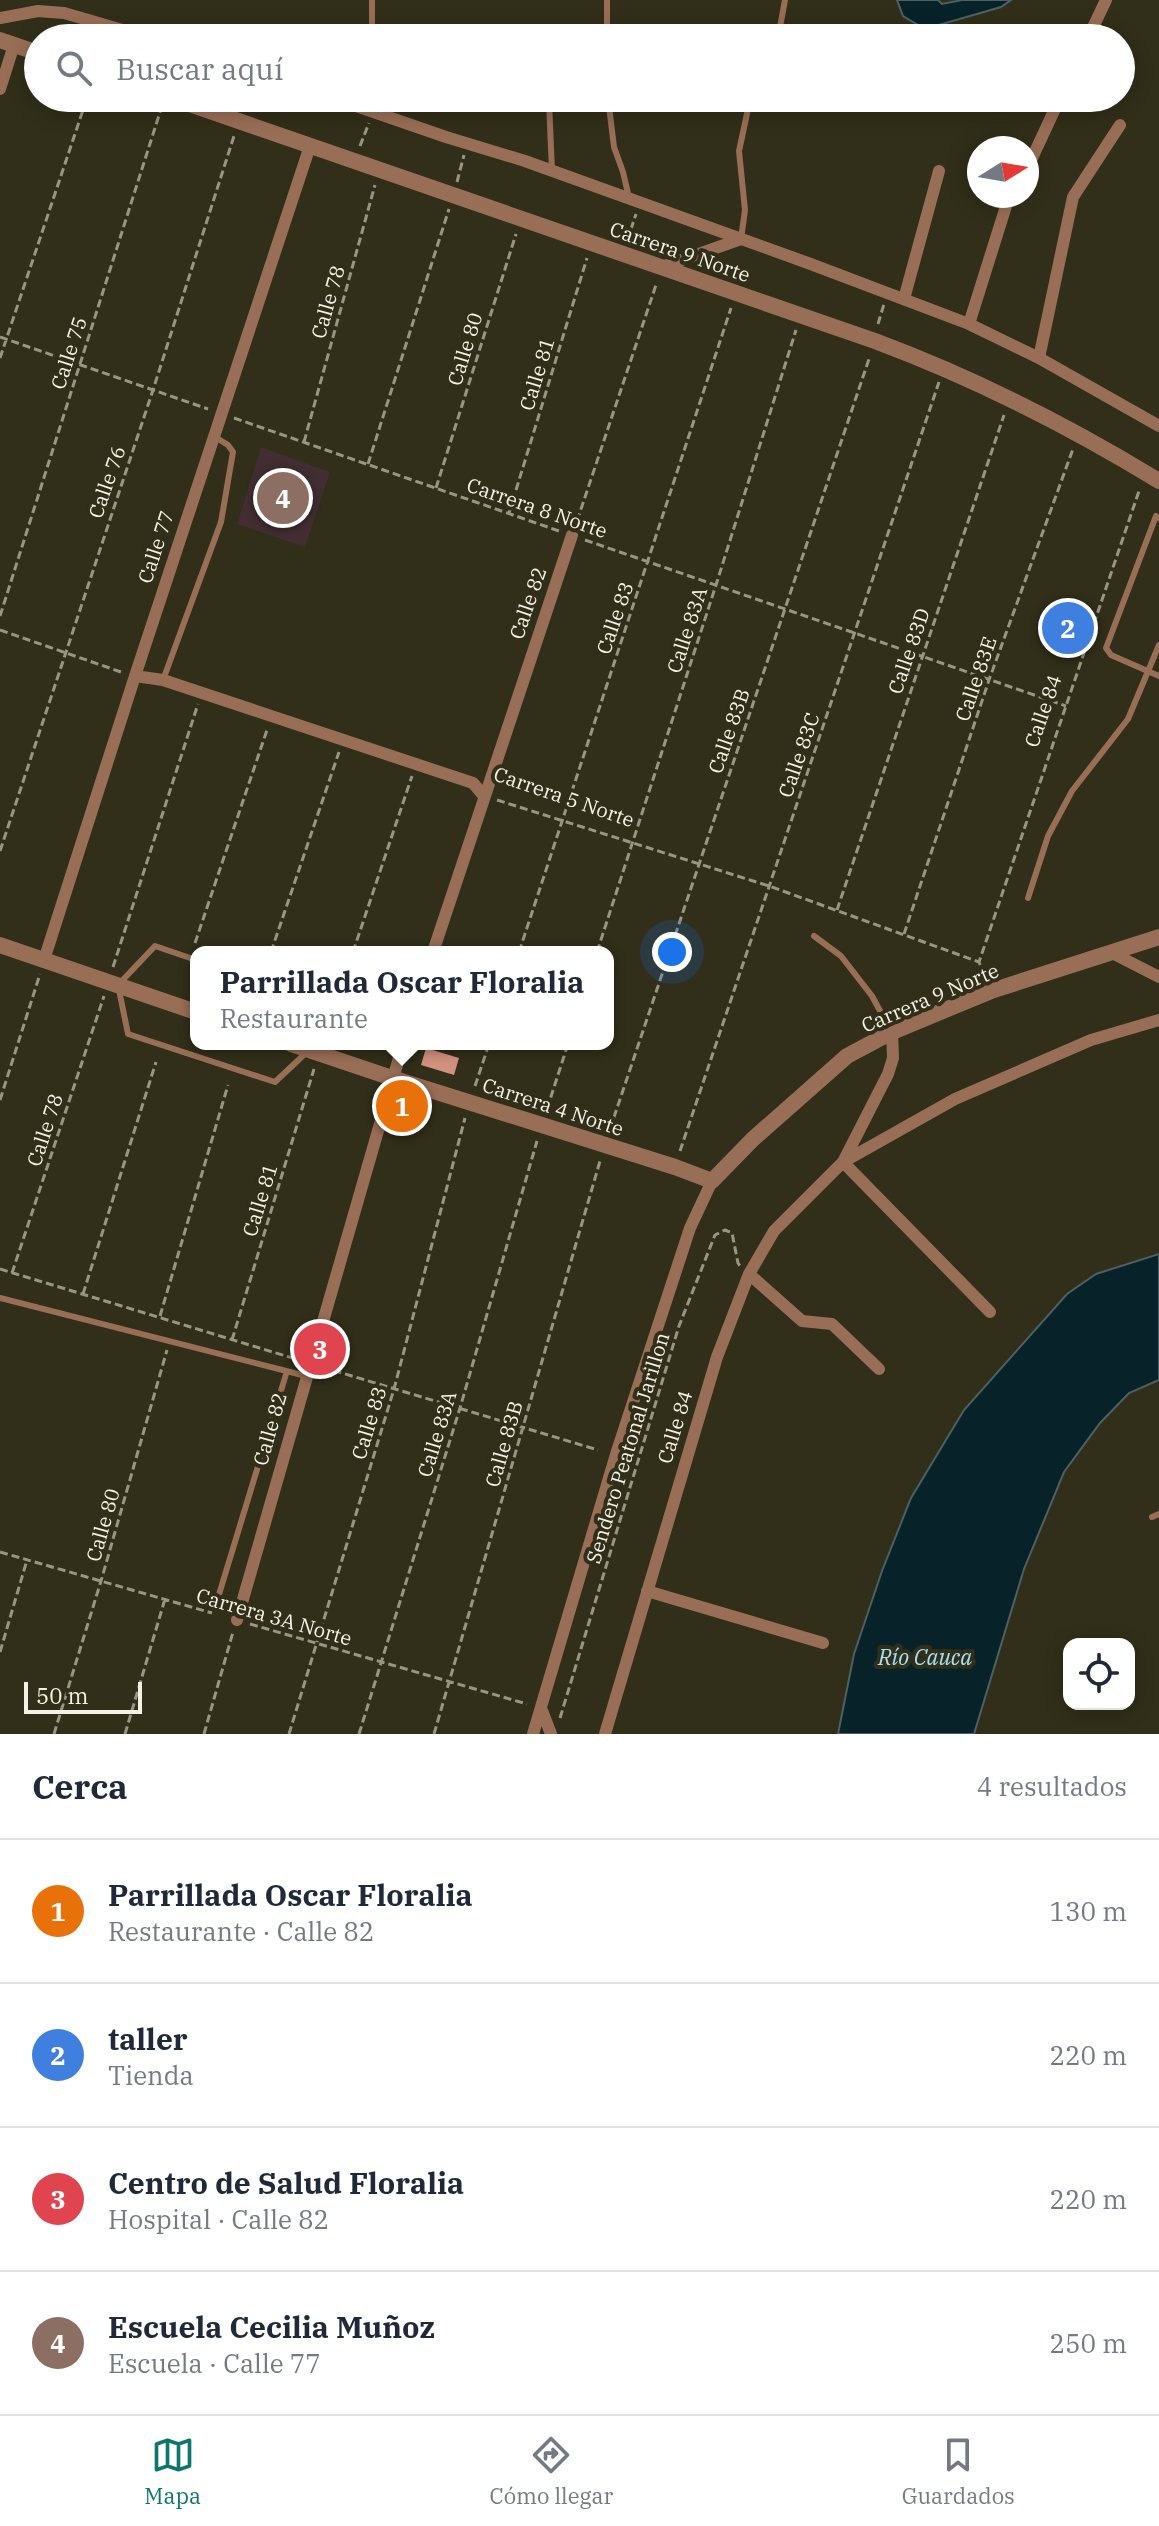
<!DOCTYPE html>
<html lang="es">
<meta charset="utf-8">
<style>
body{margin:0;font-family:"IBM Plex Serif",serif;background:#f6f6f7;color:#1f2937}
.controls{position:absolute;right:24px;bottom:24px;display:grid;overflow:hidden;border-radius:16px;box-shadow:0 4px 20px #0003}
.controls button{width:72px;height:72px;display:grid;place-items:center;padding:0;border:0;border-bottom:2px solid #e0e1e3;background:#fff;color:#1f2937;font:40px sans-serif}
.compass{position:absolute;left:967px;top:136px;width:72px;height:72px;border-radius:50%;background:#fff;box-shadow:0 4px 20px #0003;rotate:79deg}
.scale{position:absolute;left:24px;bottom:20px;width:118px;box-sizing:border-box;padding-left:8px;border:4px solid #f4f2e5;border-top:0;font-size:22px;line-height:28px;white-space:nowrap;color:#f4f2e5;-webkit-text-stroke:6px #312e19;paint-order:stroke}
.you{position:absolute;left:672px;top:952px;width:28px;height:28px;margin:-20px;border:6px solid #fff;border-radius:50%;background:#1a73e8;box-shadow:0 0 0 12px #1a73e833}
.badge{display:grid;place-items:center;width:52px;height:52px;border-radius:50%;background:#0f766e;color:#fff;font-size:26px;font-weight:700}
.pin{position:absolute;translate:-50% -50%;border:4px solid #fff;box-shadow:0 2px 8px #0006}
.popup{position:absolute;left:190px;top:946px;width:424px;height:104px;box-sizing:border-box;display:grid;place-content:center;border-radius:16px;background:#fff;filter:drop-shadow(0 2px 6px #0005);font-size:26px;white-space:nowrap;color:#747a83}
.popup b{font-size:30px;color:#1f2937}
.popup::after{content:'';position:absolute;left:50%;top:100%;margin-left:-16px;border:16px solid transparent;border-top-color:#fff}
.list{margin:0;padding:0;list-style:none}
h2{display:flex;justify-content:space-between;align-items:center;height:104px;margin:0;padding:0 32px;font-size:34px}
h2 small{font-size:26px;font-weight:400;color:#747a83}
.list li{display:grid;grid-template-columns:52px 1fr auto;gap:24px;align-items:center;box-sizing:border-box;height:144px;padding:0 32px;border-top:2px solid #e0e1e3}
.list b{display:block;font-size:30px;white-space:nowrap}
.list p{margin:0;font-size:26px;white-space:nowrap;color:#747a83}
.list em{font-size:26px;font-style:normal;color:#747a83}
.icon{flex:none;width:44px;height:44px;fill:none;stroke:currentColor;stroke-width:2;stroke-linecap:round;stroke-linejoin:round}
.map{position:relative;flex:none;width:1159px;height:1734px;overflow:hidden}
.search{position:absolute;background:#fff;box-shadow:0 4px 20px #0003;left:24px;right:24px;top:24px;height:88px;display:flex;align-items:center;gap:20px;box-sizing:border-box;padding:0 28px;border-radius:44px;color:#747a83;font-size:30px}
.sheet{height:680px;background:#fff}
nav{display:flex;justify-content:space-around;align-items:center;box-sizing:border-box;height:112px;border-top:2px solid #e0e1e3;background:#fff;font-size:22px;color:#747a83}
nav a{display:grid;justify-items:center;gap:4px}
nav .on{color:#0f766e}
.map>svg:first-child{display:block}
.education{fill:#422e32}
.water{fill:#072229;stroke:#4e6061;stroke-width:2}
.building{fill:#d2907e}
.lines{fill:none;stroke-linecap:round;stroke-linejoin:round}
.path{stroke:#989584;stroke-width:3;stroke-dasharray:8 4;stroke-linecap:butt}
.service{stroke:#996e56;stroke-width:6}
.minor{stroke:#996e56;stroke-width:12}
.tertiary{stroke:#996e56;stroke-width:16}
.labels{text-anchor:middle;stroke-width:8;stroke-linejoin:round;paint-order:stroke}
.street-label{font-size:20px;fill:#f4f2e5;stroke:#312e19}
.water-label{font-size:22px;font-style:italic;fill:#a3e3f5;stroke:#312e19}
</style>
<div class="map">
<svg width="1159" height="1734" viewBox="0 0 1159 1734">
<rect width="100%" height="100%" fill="#312e19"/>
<path class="education" d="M 261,447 L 330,472 L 305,547 L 237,524 Z"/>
<path class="water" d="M 897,0 L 938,0 L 942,4 L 962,0 L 1011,0 L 1001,7 L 925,29 L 903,16 Z
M 1159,1254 L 1159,1380 L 1129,1393 L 1100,1423 L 1064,1472 L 1024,1569 L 974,1734 L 838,1734 L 854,1654 L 882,1571 L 911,1498 L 964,1410 L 1067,1294 L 1096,1274 Z"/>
<path class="building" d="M 426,1048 L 459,1058 L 454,1075 L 421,1065 Z"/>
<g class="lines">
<path class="path" d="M 251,110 L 255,98
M 360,146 L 369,123
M 457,182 L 464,155
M 627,241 L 636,214
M 878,324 L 884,304
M 0,337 L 208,409
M 0,358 L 87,98
M 234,418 L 559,531
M 304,442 L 375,185
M 368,464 L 449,209
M 436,488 L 516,234
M 509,513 L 587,258
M 577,521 L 657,282
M 585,540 L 1066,706
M 0,616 L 161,109
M 0,630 L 121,672
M 497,800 L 769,886 L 979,962
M 0,851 L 153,390 L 234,136
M 837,910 L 1004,415
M 904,934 L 989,680 L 1073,449
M 195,943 L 268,727
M 271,952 L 339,752
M 353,952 L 412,776
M 519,952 L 731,308
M 597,952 L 716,585 L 796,330
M 113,967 L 198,704
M 985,976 L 979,962 L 1140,488
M 475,1086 L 489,1044
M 0,1100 L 40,974
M 547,1109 L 568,1044
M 610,1129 L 870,356
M 680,1151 L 939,382
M 0,1269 L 299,1360
M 12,1273 L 104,996
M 83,1294 L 156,1062
M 160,1316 L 228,1085
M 232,1340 L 314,1069
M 322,1367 L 598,1450
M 0,1552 L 212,1613
M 250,1624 L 527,1704
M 0,1652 L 27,1560
M 560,1718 L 679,1326 L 715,1235 L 725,1230 L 732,1233 L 738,1263 L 740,1266
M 54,1734 L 101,1581 L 167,1350
M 125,1734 L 165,1599
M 204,1734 L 233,1632
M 289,1734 L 394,1389 L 465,1118
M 359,1734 L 460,1408 L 537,1141
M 434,1734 L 600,1161"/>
<path class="service" d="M 607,0 L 607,38
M 372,38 L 372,0
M 778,38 L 785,0
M 608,98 L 614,147 L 623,172 L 629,198
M 549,102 L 552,171
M 741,239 L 745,210 L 739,151 L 748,109
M 1159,518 L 1156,516 L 1106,648 L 1111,655 L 1159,676
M 163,680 L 221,522 L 233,452 L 228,445 L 215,437
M 1028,898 L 1048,836 L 1072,791 L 1128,719 L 1159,645
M 814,936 L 841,956 L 872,996 L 891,1031
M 196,960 L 155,946 L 118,985 L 128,1034 L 275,1082 L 308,1051
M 0,1298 L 306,1376
M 1152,1517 L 1159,1514
M 238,1616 L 222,1607 L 217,1601 L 287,1371"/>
<path class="minor" d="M 0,18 L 38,11 L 64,13 L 150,38
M 1088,38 L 1106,0
M 0,89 L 14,45
M 333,98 L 446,137 L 525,161 L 808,263 L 969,324 L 1039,358 L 1159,426
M 1027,169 L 1060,98
M 662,267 L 741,239
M 904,299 L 939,171
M 969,324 L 1007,203 L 1011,196
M 1039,358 L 1073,197 L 1120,125
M 135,676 L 163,680 L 473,783 L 484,796
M 433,952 L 572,535
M 1112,953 L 1159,977
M 44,960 L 135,676 L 310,146
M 843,1162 L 990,1312
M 843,1162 L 888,1074 L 893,1058 L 892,1032
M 749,1274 L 802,1321 L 832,1324 L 879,1369
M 647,1591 L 823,1643
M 237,1620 L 403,1044
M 541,1708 L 551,1734
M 533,1734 L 617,1451 L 690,1228 L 712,1181
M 605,1734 L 717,1357 L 749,1274 L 774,1231 L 843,1162 L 955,1099 L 1091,1040 L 1159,1020"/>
<path class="tertiary" d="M 0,40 L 38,53
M 172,98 L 875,341 C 974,378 1069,426 1159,481
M 0,945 L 196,1012
M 291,1044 L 392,1078 L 675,1167 L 712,1181 L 753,1139 L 847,1056 L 892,1032 L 991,991 L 1159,937"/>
</g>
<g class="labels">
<g class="street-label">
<text transform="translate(680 252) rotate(19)" y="7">Carrera 9 Norte</text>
<text transform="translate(328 302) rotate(-74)" y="7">Calle 78</text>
<text transform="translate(465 349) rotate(-73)" y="7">Calle 80</text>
<text transform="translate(69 353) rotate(-72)" y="7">Calle 75</text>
<text transform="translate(537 374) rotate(-73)" y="7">Calle 81</text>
<text transform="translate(107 482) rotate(-71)" y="7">Calle 76</text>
<text transform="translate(537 508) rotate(19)" y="7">Carrera 8 Norte</text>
<text transform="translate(156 547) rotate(-72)" y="7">Calle 77</text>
<text transform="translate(528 603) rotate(-71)" y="7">Calle 82</text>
<text transform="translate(615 618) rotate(-71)" y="7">Calle 83</text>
<text transform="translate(687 630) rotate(-72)" y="7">Calle 83A</text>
<text transform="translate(909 651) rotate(-71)" y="7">Calle 83D</text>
<text transform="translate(976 679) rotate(-71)" y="7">Calle 83E</text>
<text transform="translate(1043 711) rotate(-71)" y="7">Calle 84</text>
<text transform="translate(729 731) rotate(-71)" y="7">Calle 83B</text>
<text transform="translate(799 755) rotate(-71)" y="7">Calle 83C</text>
<text transform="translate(564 797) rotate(19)" y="7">Carrera 5 Norte</text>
<text transform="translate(930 998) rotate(-23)" y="7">Carrera 9 Norte</text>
<text transform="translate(553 1107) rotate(18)" y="7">Carrera 4 Norte</text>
<text transform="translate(45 1130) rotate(-72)" y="7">Calle 78</text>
<text transform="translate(260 1200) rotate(-73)" y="7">Calle 81</text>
<text transform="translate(369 1423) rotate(-73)" y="7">Calle 83</text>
<text transform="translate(675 1427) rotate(-73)" y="7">Calle 84</text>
<text transform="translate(270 1429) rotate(-74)" y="7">Calle 82</text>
<text transform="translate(437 1434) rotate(-73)" y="7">Calle 83A</text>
<text transform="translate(504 1444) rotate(-74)" y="7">Calle 83B</text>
<text transform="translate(628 1448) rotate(-73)" y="7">Sendero Peatonal Jarillon</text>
<text transform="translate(103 1525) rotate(-74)" y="7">Calle 80</text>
<text transform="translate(274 1617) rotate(16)" y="7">Carrera 3A Norte</text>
</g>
<g class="water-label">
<text x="925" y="1665">Río Cauca</text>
</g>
</g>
</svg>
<div class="controls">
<button><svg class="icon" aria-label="locate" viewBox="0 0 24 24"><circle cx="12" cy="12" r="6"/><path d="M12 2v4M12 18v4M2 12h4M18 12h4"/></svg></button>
</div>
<svg class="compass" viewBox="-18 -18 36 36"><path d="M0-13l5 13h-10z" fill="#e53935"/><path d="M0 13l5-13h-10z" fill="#747a83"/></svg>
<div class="scale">50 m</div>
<div class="you"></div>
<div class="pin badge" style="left:402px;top:1106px;background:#e8710a">1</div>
<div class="popup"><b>Parrillada Oscar Floralia</b>Restaurante</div>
<div class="pin badge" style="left:1068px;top:628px;background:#3f7fe0">2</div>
<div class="pin badge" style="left:320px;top:1349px;background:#e0444e">3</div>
<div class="pin badge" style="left:283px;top:498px;background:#8d6e63">4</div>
<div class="search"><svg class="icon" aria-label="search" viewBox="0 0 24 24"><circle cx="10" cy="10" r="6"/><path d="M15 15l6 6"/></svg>Buscar aquí</div>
</div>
<section class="sheet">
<h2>Cerca<small>4 resultados</small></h2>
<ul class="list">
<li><span class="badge" style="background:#e8710a">1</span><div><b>Parrillada Oscar Floralia</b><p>Restaurante · Calle 82</p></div><em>130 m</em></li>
<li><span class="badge" style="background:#3f7fe0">2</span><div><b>taller</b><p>Tienda</p></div><em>220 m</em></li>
<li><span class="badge" style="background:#e0444e">3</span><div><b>Centro de Salud Floralia</b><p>Hospital · Calle 82</p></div><em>220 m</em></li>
<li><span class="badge" style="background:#8d6e63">4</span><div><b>Escuela Cecilia Muñoz</b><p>Escuela · Calle 77</p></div><em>250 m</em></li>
</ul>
</section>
<nav>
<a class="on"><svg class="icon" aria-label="map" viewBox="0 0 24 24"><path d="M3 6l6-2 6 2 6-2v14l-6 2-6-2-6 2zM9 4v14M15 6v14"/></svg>Mapa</a>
<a><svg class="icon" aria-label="directions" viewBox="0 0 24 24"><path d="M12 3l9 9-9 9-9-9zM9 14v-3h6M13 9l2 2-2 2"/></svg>Cómo llegar</a>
<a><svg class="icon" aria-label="saved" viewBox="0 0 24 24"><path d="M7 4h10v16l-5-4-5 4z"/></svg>Guardados</a>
</nav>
